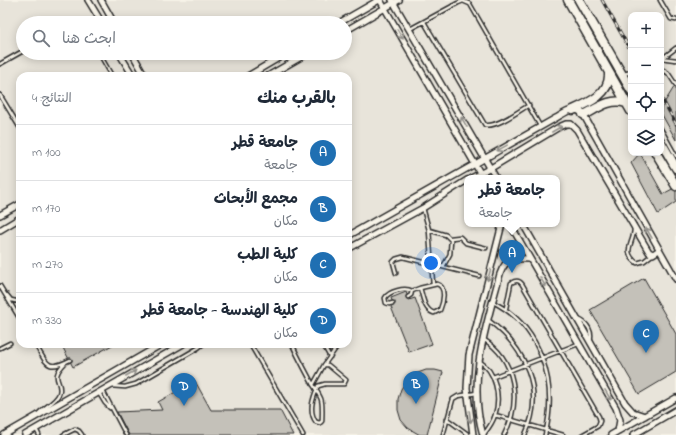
<!DOCTYPE html>
<html lang="ar">
<meta charset="utf-8">
<style>
body{margin:0;font-family:"Indie Flower","Playpen Sans Arabic",sans-serif;background:#f6f6f7;color:#1f2937;direction:rtl}
.controls{position:absolute;right:12px;top:12px;display:grid;overflow:hidden;border-radius:8px;box-shadow:0 2px 10px #0003}
.controls button{width:36px;height:36px;display:grid;place-items:center;padding:0;border:0;border-bottom:1px solid #e0e1e3;background:#fff;color:#1f2937;font:20px sans-serif}
.you{position:absolute;left:431px;top:263px;width:14px;height:14px;margin:-10px;border:3px solid #fff;border-radius:50%;background:#1a73e8;box-shadow:0 0 0 6px #1a73e833}
.badge{display:grid;place-items:center;width:26px;height:26px;border-radius:50%;background:#1f6fb2;color:#fff;font-size:13px;font-weight:700}
.pin{position:absolute;translate:-50% -33px;filter:drop-shadow(0 1px 2px #0008)}
.pin::after{content:'';position:absolute;top:21px;width:14px;height:12px;background:inherit;clip-path:polygon(0 0,100% 0,50% 100%)}
.popup{position:absolute;left:464px;top:175px;width:96px;height:52px;box-sizing:border-box;display:grid;place-content:center;border-radius:8px;background:#fff;filter:drop-shadow(0 1px 3px #0005);font-size:13px;white-space:nowrap;color:#747a83}
.popup b{font-size:15px;color:#1f2937}
.popup::after{content:'';position:absolute;left:50%;top:100%;margin-left:-8px;border:8px solid transparent;border-top-color:#fff}
.list{margin:0;padding:0;list-style:none}
h2{display:flex;justify-content:space-between;align-items:center;height:52px;margin:0;padding:0 16px;font-size:17px}
h2 small{font-size:13px;font-weight:400;color:#747a83}
.list li{display:grid;grid-template-columns:26px 1fr auto;gap:12px;align-items:center;box-sizing:border-box;height:56px;padding:0 16px;border-top:1px solid #e0e1e3}
.list b{display:block;font-size:15px;white-space:nowrap}
.list p{margin:0;font-size:13px;white-space:nowrap;color:#747a83}
.list em{font-size:13px;font-style:normal;color:#747a83}
.icon{flex:none;width:22px;height:22px;fill:none;stroke:currentColor;stroke-width:2;stroke-linecap:round;stroke-linejoin:round}
.map{position:relative;flex:none;width:676px;height:435px;overflow:hidden;direction:ltr}
.search{position:absolute;background:#fff;box-shadow:0 2px 10px #0003;left:16px;top:16px;width:336px;height:44px;display:flex;align-items:center;gap:10px;box-sizing:border-box;padding:0 14px;border-radius:22px;color:#747a83;font-size:15px}
.panel{position:absolute;background:#fff;box-shadow:0 2px 10px #0003;left:16px;top:72px;width:336px;height:276px;border-radius:12px;direction:rtl}
.map>svg:first-child{display:block}
.built{fill:#e8e4da;fill-rule:evenodd}
.building{fill:#c4c1b9;stroke:#2b2b2b}
.lines{fill:none;stroke-linecap:round;stroke-linejoin:round}
.service-casing{stroke:#2b2b2b;stroke-width:5.5}
.minor-casing{stroke:#2b2b2b;stroke-width:8}
.primary-casing{stroke:#2b2b2b;stroke-width:11}
.service{stroke:#f7f3e8;stroke-width:2.5}
.minor{stroke:#f7f3e8;stroke-width:5}
.primary{stroke:#f7f3e8;stroke-width:8}
.rail-casing{stroke:#2b2b2b;stroke-width:3}
.rail{stroke:#f7f3e8;stroke-width:1.5;stroke-dasharray:4.5;stroke-linecap:butt}
.oneway{stroke:#918f8a}
</style>
<div class="map">
<svg width="676" height="435" viewBox="0 0 676 435">
<rect width="100%" height="100%" fill="#f7f3e8"/>
<filter id="ink" filterUnits="userSpaceOnUse"><feTurbulence type="fractalNoise" baseFrequency=".025" numOctaves="2"/><feDisplacementMap in="SourceGraphic" scale="8" xChannelSelector="R" yChannelSelector="G"/><feConvolveMatrix kernelMatrix="1 2 1 2 8 2 1 2 1" color-interpolation-filters="sRGB"/></filter>
<g filter="url(#ink)">
<path class="built" d="M 0,0 L 676,0 L 676,435 L 0,435 ZM 631,15 L 661,15 L 661,153 L 631,153 ZM 23,23 L 345,23 L 345,53 L 23,53 ZM 20,76 L 348,76 L 348,344 L 20,344 ZM 467,178 L 557,178 L 557,224 L 467,224 Z"/>
<path class="building" d="M 676,84 L 676,140 L 661,113 L 661,108 Z
M 640,153 L 663,194 L 676,187 L 676,202 L 658,214 L 631,163 Z
M 644,278 L 676,334 L 676,372 L 639,394 L 590,310 Z
M 406,292 L 409,300 L 415,298 L 432,344 L 409,352 L 391,307 L 394,306 L 391,298 Z
M 61,344 L 114,344 L 73,367 Z
M 426,370 L 435,370 L 443,372 L 427,435 L 420,435 L 408,428 L 401,420 L 398,410 L 398,399 L 401,389 L 407,380 L 415,374 Z
M 195,381 L 211,410 L 280,410 L 293,435 L 129,435 L 117,412 L 162,410 L 158,402 Z"/>
<g class="lines">
<defs>
<path id="service" d="M 660,0 L 671,19 L 676,20
M 424,22 L 485,125 C 496,128 519,111 529,105
M 410,29 L 458,3 L 463,1 L 470,4 L 540,126
M 99,53 L 112,76
M 661,58 L 676,60
M 663,58 L 676,48
M 0,64 L 23,51
M 661,69 L 668,73 L 676,85
M 624,74 L 631,72
M 0,95 L 20,128
M 661,129 L 676,156
M 423,208 L 429,230 L 433,285
M 634,229 C 634,244 621,251 637,263 L 644,261 L 653,254
M 429,230 L 446,235 L 451,240 L 450,254 L 443,267
M 451,238 L 460,237 L 466,243 L 486,248
M 396,273 L 393,262 L 396,259 L 403,257 L 479,276
M 437,284 C 447,287 443,303 440,310 L 434,313 C 424,310 423,297 420,288 Z
M 0,286 L 20,319
M 412,291 L 420,288
M 7,295 L 11,300 L 20,302
M 493,302 C 542,327 558,384 545,435
M 393,303 L 389,304 L 386,303 L 385,298 C 389,291 405,287 412,291 L 411,295 L 408,297
M 506,308 L 511,283 C 516,280 519,280 522,284 L 599,417 L 600,421 L 598,426 L 582,435
M 578,319 C 588,323 593,332 590,342
M 488,320 C 525,347 546,391 525,435
M 483,339 C 516,359 522,402 504,435
M 35,344 C 47,363 46,372 70,360
M 250,344 L 303,435
M 292,344 C 298,357 305,370 312,383 C 315,388 319,394 321,399 C 323,405 322,415 322,421 L 320,423 L 316,422 C 308,411 313,398 318,386 L 325,384 L 344,384 L 346,380 L 328,365 L 324,365
M 328,344 L 325,348 L 330,357
M 0,348 L 10,343
M 479,361 C 496,371 501,397 495,415 C 493,422 488,429 484,434
M 493,377 L 578,344
M 313,385 L 324,365 L 339,344
M 111,386 L 125,387 L 136,384 L 198,348 L 203,344
M 103,391 L 126,435
M 99,393 L 105,403 L 110,408
M 39,413 C 44,407 56,402 59,394 C 64,381 48,380 65,363
M 495,415 L 563,435
M 447,419 L 469,435
M 36,429 L 39,435
M 63,435 L 75,429 L 79,431 L 82,435
M 443,435 L 453,399 L 458,396 L 477,393"/>
<path id="minor" d="M 88,0 L 102,23
M 101,0 L 114,23
M 380,0 L 483,178
M 392,0 L 496,178
M 339,23 L 379,0
M 345,31 L 399,0
M 119,53 L 133,76
M 132,53 L 145,76
M 248,76 L 287,53
M 268,76 L 308,53
M 471,178 L 491,168 L 559,127 L 566,124 L 571,124 L 577,130 L 649,252 L 653,254 L 659,250
M 0,215 L 20,204
M 510,224 L 616,408 L 620,420 L 618,431
M 523,224 L 625,403 L 633,412 L 645,416
M 0,230 L 20,218
M 348,236 L 556,118 C 565,113 574,105 583,114 L 676,279
M 348,249 L 423,208 L 467,180
M 4,435 L 162,344
M 25,435 L 183,344
M 473,435 L 467,388 L 469,355 L 502,224
M 483,435 C 467,380 486,327 500,274 C 506,257 514,258 530,259
M 611,435 L 676,398
M 633,435 L 676,410"/>
<path id="primary" d="M 568,0 L 631,111
M 579,0 L 631,90
M 573,110 C 589,103 610,94 609,74
M 583,114 L 586,114 C 599,107 611,98 626,103
M 661,142 L 676,168
M 656,153 L 676,186"/>
</defs>
<use href="#service" class="service-casing"/>
<use href="#minor" class="minor-casing"/>
<use href="#primary" class="primary-casing"/>
<use href="#service" class="service"/>
<use href="#minor" class="minor"/>
<use href="#primary" class="primary"/>
<defs>
<path id="rail" d="M 602,0 L 631,51
M 661,97 L 676,124"/>
</defs>
<use href="#rail" class="rail-casing"/>
<use href="#rail" class="rail"/>
</g>
<defs><path id="oneway-shaft" d="M-6 0H5M1.5-3L5.5 0L1.5 3" fill="none" stroke-width="1.6" stroke-linecap="round" stroke-linejoin="round"/></defs>
<g class="oneway">
<use href="#oneway-shaft" transform="translate(400 34) rotate(60)"/>
<use href="#oneway-shaft" transform="translate(464 122) rotate(-120)"/>
<use href="#oneway-shaft" transform="translate(557 129) rotate(-30)"/>
<use href="#oneway-shaft" transform="translate(502 148) rotate(151)"/>
<use href="#oneway-shaft" transform="translate(649 233) rotate(-120)"/>
<use href="#oneway-shaft" transform="translate(489 275) rotate(106)"/>
<use href="#oneway-shaft" transform="translate(543 282) rotate(60)"/>
<use href="#oneway-shaft" transform="translate(131 373) rotate(-30)"/>
<use href="#oneway-shaft" transform="translate(608 395) rotate(60)"/>
<use href="#oneway-shaft" transform="translate(470 417) rotate(83)"/>
</g>
</g>
</svg>
<div class="controls">
<button>+</button>
<button>−</button>
<button><svg class="icon" aria-label="locate" viewBox="0 0 24 24"><circle cx="12" cy="12" r="6"/><path d="M12 2v4M12 18v4M2 12h4M18 12h4"/></svg></button>
<button><svg class="icon" aria-label="layers" viewBox="0 0 24 24"><path d="M12 4l9 5-9 5-9-5zM3 14l9 5 9-5"/></svg></button>
</div>
<div class="you"></div>
<div class="pin badge" style="left:512px;top:273px">A</div>
<div class="popup"><b>جامعة قطر</b>جامعة</div>
<div class="pin badge" style="left:416px;top:404px">B</div>
<div class="pin badge" style="left:646px;top:353px">C</div>
<div class="pin badge" style="left:184px;top:406px">D</div>
<div class="search"><svg class="icon" aria-label="search" viewBox="0 0 24 24"><circle cx="10" cy="10" r="6"/><path d="M15 15l6 6"/></svg>ابحث هنا</div>
<section class="panel">
<h2>بالقرب منك<small>النتائج: 4</small></h2>
<ul class="list">
<li><span class="badge">A</span><div><b>جامعة قطر</b><p>جامعة</p></div><em>100 m</em></li>
<li><span class="badge">B</span><div><b>مجمع الأبحاث</b><p>مكان</p></div><em>170 m</em></li>
<li><span class="badge">C</span><div><b>كلية الطب</b><p>مكان</p></div><em>270 m</em></li>
<li><span class="badge">D</span><div><b>كلية الهندسة - جامعة قطر</b><p>مكان</p></div><em>330 m</em></li>
</ul>
</section>
</div>
